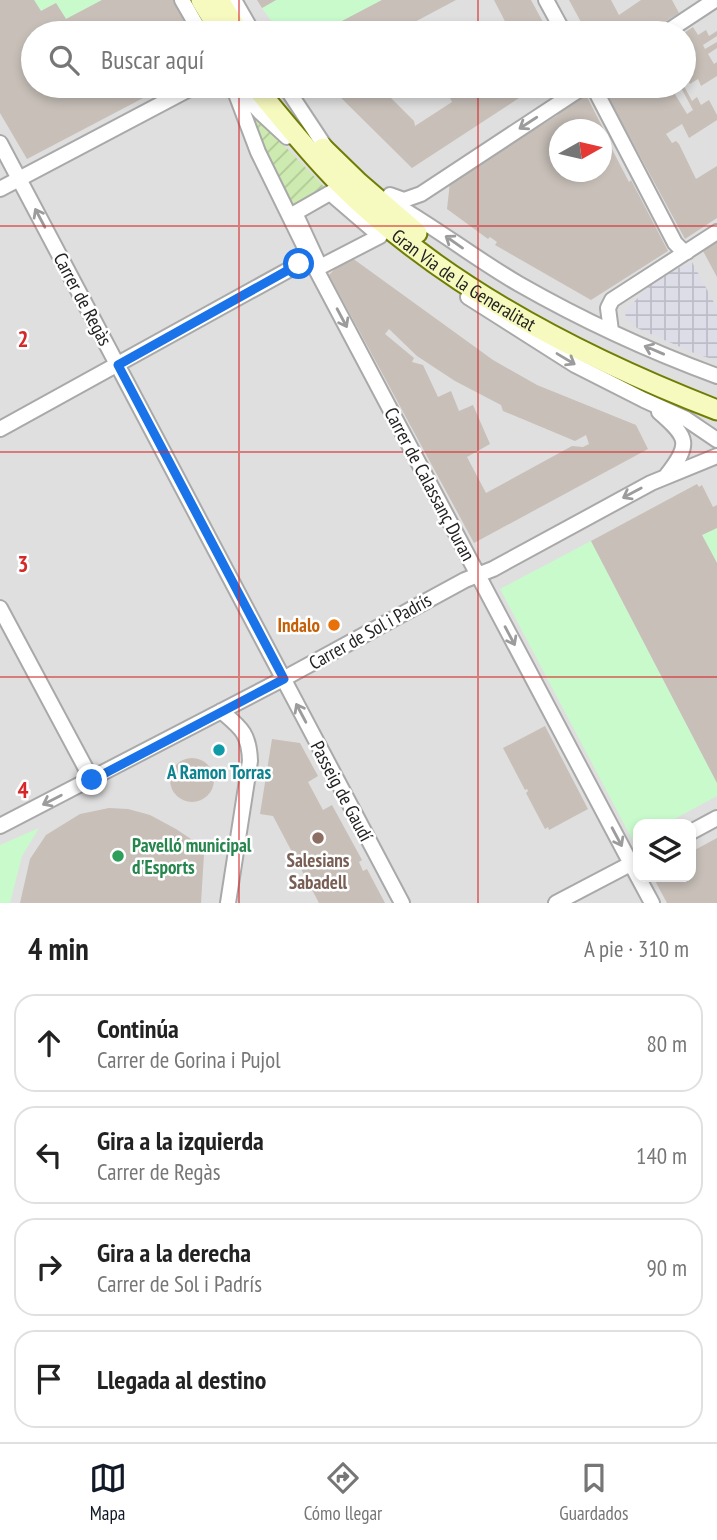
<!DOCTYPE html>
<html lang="es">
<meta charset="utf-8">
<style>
body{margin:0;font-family:"PT Sans Narrow",sans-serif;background:#f2f2f2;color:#222}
.controls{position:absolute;right:21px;bottom:21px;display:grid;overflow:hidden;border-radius:14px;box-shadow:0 4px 10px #0003}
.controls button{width:63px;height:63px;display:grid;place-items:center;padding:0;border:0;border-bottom:2px solid #e0e0e0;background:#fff;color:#222;font:35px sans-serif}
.compass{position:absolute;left:549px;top:119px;width:63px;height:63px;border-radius:50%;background:#fff;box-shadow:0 4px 10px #0003;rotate:82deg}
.stop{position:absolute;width:21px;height:21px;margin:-16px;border:5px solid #1a73e8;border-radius:50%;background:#fff}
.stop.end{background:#1a73e8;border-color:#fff;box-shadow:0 2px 7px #0008}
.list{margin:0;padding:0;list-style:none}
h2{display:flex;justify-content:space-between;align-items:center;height:91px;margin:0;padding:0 28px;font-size:30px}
h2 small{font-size:23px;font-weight:400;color:#767676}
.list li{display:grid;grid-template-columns:46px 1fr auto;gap:21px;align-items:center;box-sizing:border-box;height:98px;margin:0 14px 14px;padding:0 14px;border:2px solid #e0e0e0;border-radius:21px}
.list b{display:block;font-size:26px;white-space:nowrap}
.list p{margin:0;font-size:23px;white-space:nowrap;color:#767676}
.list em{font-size:23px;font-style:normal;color:#767676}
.icon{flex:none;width:38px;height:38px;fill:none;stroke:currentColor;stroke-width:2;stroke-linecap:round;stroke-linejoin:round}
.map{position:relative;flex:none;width:717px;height:903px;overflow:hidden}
.search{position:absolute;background:#fff;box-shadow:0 4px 10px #0003;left:21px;right:21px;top:21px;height:77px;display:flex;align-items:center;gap:18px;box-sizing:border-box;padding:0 24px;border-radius:38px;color:#767676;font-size:26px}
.sheet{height:539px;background:#fff}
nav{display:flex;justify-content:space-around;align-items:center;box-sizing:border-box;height:98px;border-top:2px solid #e0e0e0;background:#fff;font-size:19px;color:#767676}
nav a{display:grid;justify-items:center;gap:4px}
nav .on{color:#111827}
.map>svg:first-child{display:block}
.residential{fill:#e0dfdf;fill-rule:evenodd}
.park{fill:#c8facc}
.garden{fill:url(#garden-furrows)}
.plaza{fill:url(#plaza-grid)}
.building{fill:#c7bfb8;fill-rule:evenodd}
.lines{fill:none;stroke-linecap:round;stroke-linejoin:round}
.street-casing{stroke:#a9a9a9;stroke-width:18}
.secondary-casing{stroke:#707d05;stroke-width:23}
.street{stroke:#fff;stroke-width:14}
.secondary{stroke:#f7fabf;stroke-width:19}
.oneway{stroke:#9c9c9c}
.route{stroke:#1a73e8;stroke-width:9}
.grid{fill:none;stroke:#d62828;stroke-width:2;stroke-opacity:0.55}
.food-dot{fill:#e8710a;stroke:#fff;stroke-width:2.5}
.culture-dot{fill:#0f9aa8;stroke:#fff;stroke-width:2.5}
.education-dot{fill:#8d6e63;stroke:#fff;stroke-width:2.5}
.leisure-dot{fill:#2e9e5b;stroke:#fff;stroke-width:2.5}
.labels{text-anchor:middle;stroke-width:5;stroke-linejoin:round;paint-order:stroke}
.street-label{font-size:19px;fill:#222;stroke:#fff}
.food-label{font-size:19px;font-weight:bold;fill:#c56008;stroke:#fff;text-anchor:end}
.culture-label{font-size:19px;font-weight:bold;fill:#0d838f;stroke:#fff}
.leisure-label{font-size:19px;font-weight:bold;fill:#27864d;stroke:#fff;text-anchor:start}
.education-label{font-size:19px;font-weight:bold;fill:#785e54;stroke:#fff}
.grid-label{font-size:23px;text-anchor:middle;font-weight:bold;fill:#d62828;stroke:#fff;stroke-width:5;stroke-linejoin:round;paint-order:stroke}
</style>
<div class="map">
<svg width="717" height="903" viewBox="0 0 717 903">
<defs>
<pattern id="garden-furrows" width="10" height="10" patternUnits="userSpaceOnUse" patternTransform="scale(1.75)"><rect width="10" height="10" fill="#cdebb0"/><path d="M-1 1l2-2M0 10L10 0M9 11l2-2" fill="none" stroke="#b0c997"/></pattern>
<pattern id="plaza-grid" width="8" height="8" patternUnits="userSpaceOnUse" patternTransform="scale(1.75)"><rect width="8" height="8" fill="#dddde8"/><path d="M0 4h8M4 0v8" fill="none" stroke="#bdbdc7"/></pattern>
</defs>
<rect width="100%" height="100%" fill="#f2efe9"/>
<path class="residential" d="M 0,0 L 717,0 L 717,903 L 0,903 ZM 33,33 L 684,33 L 684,86 L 33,86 ZM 560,130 L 602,130 L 602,172 L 560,172 ZM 638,824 L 691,824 L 691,877 L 638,877 Z"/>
<path class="park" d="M 34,0 L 102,0 L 66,19 L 56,3 L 41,11 Z
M 276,0 L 382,0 L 320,33 L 280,33 L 262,8 Z
M 717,528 L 717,563 L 702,535 Z
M 591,541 L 717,783 L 717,796 L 665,824 L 638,824 L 638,838 L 633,841 L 500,589 Z
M 39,828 L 22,856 L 10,903 L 0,903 L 0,845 Z"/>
<path class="garden" d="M 254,114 L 330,193 L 295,213 L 249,117 Z"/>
<path class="plaza" d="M 692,262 L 717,308 L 717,361 L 694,353 L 637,328 L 626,319 L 625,311 L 650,286 L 674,270 Z"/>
<path class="building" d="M 0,0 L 34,0 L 41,11 L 56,3 L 66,19 L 102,0 L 174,0 L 191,33 L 33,33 L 33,86 L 166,86 L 27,159 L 0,113 Z
M 257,0 L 276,0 L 262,8 Z
M 382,0 L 456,0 L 394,33 L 346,33 L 340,22 Z
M 494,0 L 531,0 L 549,33 L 511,33 Z
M 569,0 L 611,0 L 619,15 L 641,0 L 672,0 L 679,13 L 647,33 L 587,33 Z
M 693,27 L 698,35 L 706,30 L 709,36 L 717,31 L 717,36 L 703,45 L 705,49 L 717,42 L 717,48 L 708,54 L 714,64 L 717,62 L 717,76 L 701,86 L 698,79 L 690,84 L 688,81 L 684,83 L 684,33 Z
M 329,86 L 379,86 L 414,121 L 415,126 L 452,102 L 450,98 L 470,86 L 511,86 L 519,98 L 412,168 Z
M 602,86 L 670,86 L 687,114 L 693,110 L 680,86 L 684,86 L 692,101 L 697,97 L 701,105 L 709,100 L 717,115 L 717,120 L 689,138 L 682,124 L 666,134 L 672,143 L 676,141 L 679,144 L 696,179 L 717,166 L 717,218 L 685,239 Z
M 586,95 L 604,130 L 559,130 L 559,172 L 602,172 L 602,130 L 629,182 L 631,180 L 668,251 L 591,300 L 495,245 L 497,242 L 490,237 L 488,239 L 447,209 L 450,182 L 558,115 L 557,113 Z
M 717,242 L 717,277 L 703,251 Z
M 348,255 L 493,360 L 537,385 L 636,425 L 648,449 L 474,543 L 329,275 ZM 389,329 L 417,356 L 455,381 L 501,405 L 503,411 L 575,441 L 586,435 L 589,444 L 583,447 L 572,446 L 486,493 L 467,457 L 490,444 L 473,405 L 459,411 L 451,391 L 438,397 L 423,365 L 412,362 L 414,358 L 385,334 Z
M 697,484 L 699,487 L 702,485 L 713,507 L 717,505 L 717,528 L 702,535 L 717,563 L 717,783 L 591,541 Z
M 545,726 L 588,809 L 549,830 L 548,827 L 545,829 L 526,793 L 528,791 L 527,789 L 525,790 L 503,748 Z
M 272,739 L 300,743 L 318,776 L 308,782 L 323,810 L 332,805 L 362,860 L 359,862 L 363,871 L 367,869 L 385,903 L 319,903 L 273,816 L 260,814 Z
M170 780a22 22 0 1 1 44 0a22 22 0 1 1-44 0Z
M 109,808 L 128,809 L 150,815 L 176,829 L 200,845 L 204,854 L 201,903 L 20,903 L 30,859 L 46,835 L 80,814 Z
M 717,838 L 717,903 L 667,903 L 653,877 L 691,877 L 691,852 Z"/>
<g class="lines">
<defs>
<path id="street" d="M 182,0 L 201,33
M 234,0 L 253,33
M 546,0 L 564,33
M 665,33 L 715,0
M 233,86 L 258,152 L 310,258 L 638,877
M 236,86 L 260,112 L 287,137
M 285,86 L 330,154
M 593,86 L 675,243 L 681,249 L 687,252
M 0,143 L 402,903
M 0,189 L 195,86
M 330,193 L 380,236 L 320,267 L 295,213 Z
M 390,195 L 404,200 L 421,194 L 585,86
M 389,201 C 434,226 474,258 519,284 C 582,320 649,351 717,376
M 468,297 L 575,365 L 644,400 L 686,419 L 717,440
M 611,331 L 608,308 L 612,300 L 717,232
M 659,412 C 689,438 691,444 666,476
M 0,429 L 310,258
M 0,608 L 92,780
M 221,711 C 241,728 249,733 250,761 L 228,903
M 0,826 L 283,679 L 465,580 L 493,569 L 651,483 L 717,456
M 691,832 L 717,818
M 638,877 L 652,903
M 556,903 L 638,860"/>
<g id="secondary">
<path d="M 201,0 L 221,33"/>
<path d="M 219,0 L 239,33"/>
<path id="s1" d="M 255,86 C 282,119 309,153 339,183 C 442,286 583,358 717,410"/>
<path d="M 323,148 L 359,183 L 417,233"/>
</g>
</defs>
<use href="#street" class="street-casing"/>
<use href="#secondary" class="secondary-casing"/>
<use href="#street" class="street"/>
<use href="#secondary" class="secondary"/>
</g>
<defs><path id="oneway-shaft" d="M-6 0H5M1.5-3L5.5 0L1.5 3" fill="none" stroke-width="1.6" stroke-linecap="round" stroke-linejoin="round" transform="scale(1.75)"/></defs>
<g class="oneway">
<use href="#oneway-shaft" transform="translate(528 123) rotate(147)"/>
<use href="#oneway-shaft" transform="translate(40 218) rotate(-118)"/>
<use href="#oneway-shaft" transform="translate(454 242) rotate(-145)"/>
<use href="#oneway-shaft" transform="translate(342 318) rotate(62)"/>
<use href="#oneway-shaft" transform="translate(654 350) rotate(-157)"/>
<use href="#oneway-shaft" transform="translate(566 359) rotate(31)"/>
<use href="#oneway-shaft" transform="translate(632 493) rotate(152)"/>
<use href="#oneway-shaft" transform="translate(510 636) rotate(62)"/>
<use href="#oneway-shaft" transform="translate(301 713) rotate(-118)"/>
<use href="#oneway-shaft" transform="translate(52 800) rotate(153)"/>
<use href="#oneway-shaft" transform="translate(617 837) rotate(62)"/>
</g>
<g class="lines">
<path class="route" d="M 92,780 L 284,679 L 118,365 L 299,264"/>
</g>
<path class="grid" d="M 239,0 L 239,33M 478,0 L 478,33M 239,86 L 239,903M 478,86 L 478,903M 0,226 L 717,226M 0,452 L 717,452M 0,677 L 717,677"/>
<circle class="food-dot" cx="334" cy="625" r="7"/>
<circle class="culture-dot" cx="219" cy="750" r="7"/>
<circle class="education-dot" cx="318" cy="838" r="7"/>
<circle class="leisure-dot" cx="118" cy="856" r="7"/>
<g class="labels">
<g class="street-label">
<text dy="7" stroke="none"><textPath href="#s1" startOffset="287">Gran Via de la Generalitat</textPath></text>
<text transform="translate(83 299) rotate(62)" y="7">Carrer de Regàs</text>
<text transform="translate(430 484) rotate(62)" y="7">Carrer de Calassanç Duran</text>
<text transform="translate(370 631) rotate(-29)" y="7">Carrer de Sol i Padrís</text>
<text transform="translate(342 791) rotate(62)" y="7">Passeig de Gaudí</text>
</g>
<g class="food-label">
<text x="320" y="632">Indalo</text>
</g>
<g class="culture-label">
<text x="219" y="779">A Ramon Torras</text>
</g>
<g class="leisure-label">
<text x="132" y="852">Pavelló municipal<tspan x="132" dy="22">d'Esports</tspan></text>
</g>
<g class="education-label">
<text x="318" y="867">Salesians<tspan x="318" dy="22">Sabadell</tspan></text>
</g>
</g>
<g class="grid-label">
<text x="23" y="347">2</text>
<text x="23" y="572">3</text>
<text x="23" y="798">4</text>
</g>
</svg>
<div class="controls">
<button><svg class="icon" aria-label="layers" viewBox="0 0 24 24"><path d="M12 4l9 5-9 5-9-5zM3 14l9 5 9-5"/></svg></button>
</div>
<svg class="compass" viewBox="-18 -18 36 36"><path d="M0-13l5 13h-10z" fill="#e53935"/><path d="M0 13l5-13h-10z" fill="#767676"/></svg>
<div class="stop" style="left:299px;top:264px"></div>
<div class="stop end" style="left:92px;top:780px"></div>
<div class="search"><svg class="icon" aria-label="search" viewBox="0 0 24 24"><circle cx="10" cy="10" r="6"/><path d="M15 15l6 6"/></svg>Buscar aquí</div>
</div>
<section class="sheet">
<h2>4 min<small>A pie · 310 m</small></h2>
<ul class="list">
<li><svg class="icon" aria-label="ahead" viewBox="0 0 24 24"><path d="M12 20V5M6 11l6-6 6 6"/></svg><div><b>Continúa</b><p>Carrer de Gorina i Pujol</p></div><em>80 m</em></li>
<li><svg class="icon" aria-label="left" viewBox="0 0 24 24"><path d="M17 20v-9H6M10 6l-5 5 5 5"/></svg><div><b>Gira a la izquierda</b><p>Carrer de Regàs</p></div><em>140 m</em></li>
<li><svg class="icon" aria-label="right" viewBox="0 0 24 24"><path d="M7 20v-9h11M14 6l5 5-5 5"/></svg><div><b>Gira a la derecha</b><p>Carrer de Sol i Padrís</p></div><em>90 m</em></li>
<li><svg class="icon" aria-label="arrive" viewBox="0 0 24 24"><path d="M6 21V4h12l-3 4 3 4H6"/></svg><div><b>Llegada al destino</b></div></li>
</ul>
</section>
<nav>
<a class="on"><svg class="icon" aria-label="map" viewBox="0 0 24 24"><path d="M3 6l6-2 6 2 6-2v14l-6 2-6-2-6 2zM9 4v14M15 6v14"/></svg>Mapa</a>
<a><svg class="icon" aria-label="directions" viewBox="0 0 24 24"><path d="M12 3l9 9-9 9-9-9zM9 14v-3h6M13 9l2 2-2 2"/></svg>Cómo llegar</a>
<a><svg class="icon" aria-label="saved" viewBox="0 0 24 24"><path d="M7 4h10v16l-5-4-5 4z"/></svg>Guardados</a>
</nav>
